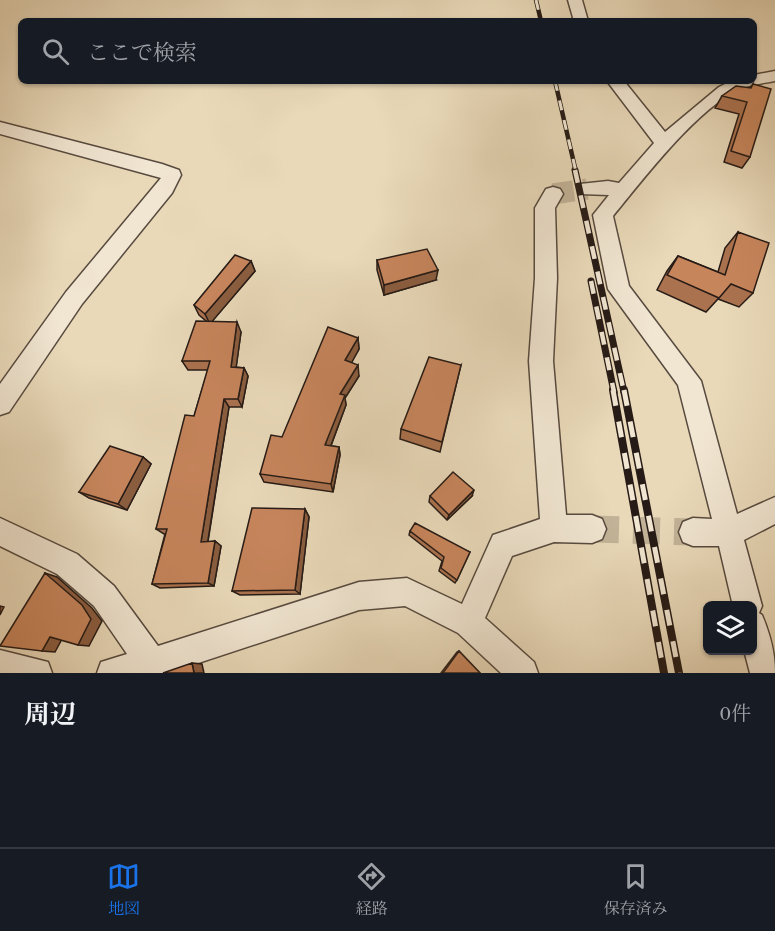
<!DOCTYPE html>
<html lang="ja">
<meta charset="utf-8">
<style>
body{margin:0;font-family:"Old Standard TT","Noto Serif JP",serif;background:#20242c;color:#f1f3f6}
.controls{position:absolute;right:18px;bottom:18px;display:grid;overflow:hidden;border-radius:9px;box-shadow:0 2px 4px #0004}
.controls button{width:54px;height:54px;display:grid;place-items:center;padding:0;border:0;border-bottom:2px solid #363941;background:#171b24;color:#f1f3f6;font:30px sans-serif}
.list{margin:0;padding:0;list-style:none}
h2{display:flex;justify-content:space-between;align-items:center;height:78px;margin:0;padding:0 24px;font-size:26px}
h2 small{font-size:20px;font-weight:400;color:#9ea1a6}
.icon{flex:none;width:33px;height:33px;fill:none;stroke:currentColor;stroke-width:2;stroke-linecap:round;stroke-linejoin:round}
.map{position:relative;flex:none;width:775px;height:673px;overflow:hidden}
.search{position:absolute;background:#171b24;box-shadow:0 2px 4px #0004;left:18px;right:18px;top:18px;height:66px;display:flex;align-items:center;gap:15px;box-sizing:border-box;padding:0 21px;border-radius:9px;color:#9ea1a6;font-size:22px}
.sheet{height:174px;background:#171b24}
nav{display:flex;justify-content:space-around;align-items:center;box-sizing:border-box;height:84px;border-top:2px solid #363941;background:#171b24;font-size:16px;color:#9ea1a6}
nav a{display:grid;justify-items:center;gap:3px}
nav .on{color:#1a73e8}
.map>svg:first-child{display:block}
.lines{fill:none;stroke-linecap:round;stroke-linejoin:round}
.street-tunnel-far1{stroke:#c2b398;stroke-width:21;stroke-dasharray:21 10;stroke-linecap:butt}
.street-tunnel{stroke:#c2b398;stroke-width:27;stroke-dasharray:27 14;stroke-linecap:butt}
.street-casing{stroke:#574a3f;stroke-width:3}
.street{fill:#f1e6d2;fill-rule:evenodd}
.rail-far2-casing{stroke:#261b16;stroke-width:4.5}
.rail-far1-casing{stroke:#261b16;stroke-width:7}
.rail-casing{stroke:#261b16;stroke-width:8}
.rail-far2{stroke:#f1e6d2;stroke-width:3;stroke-dasharray:10;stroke-linecap:butt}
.rail-far1{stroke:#f1e6d2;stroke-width:4.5;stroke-dasharray:13;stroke-linecap:butt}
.rail{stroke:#f1e6d2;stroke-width:5;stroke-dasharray:16;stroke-linecap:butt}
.wall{fill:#ab724f;stroke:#261b16;stroke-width:1.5}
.shaded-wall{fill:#8b5d40;stroke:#261b16;stroke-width:1.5}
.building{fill:#c7855c;stroke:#261b16;stroke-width:1.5}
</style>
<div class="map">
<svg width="775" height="673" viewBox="0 0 775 673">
<rect width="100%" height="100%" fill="#e9d9b9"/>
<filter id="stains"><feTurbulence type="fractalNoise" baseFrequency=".00333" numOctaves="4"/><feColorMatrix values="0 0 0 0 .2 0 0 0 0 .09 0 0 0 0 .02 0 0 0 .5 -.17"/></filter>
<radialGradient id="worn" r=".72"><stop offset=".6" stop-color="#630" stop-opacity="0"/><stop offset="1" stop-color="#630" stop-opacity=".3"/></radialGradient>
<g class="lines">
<path class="street-tunnel-far1" d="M 553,194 L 587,189"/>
<path class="street-tunnel" d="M 592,529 L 693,532"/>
<defs>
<path id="street" d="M 568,0 L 582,0 L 588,21 L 574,21 Z
M 775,71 L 775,81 C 765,83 753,84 743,88 C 700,104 642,181 613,216 L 629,286 L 701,381 L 737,514 L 775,497 L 775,524 L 744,540 L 762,606 L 759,613 L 762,615 C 770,634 775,652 775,673 L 750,673 L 744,650 L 752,650 L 752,606 L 733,606 L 719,546 L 693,546 L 683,542 L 679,532 L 683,522 L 693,518 L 712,519 L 678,385 L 608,289 L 593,215 L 609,195 L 580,194 L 578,189 L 580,184 L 608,181 L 619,183 L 654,143 L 607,81 L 624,81 L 665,132 L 719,87 L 731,81 L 754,81 L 754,75 Z
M 0,122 L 162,164 L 179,170 L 181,175 L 172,193 L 82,304 L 9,412 L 0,415 L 0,384 L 66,292 L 161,178 L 0,134 Z
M 553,187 L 560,189 L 563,194 L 555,208 L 557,278 L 553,361 L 566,515 L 592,515 L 602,519 L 606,529 L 602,539 L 592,543 L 554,542 L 512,556 L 485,618 L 534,662 L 538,673 L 501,673 L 458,633 L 405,606 L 359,610 L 168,673 L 97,673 L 101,662 L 127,654 L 94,606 L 57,574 L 0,546 L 0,518 L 77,554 L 114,586 L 158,646 L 359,582 L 407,578 L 462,604 L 493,535 L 540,519 L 529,361 L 535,278 L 535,208 L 546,189 Z
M 0,650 L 48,662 L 52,673 L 0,673 Z"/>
</defs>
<use href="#street" class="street-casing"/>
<use href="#street" class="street"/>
<defs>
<path id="rail-far2" d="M 536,0 L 541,21
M 555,81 L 576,172"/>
<path id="rail-far1" d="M 575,170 L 624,392
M 591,281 L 614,392"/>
<path id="rail" d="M 613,390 L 664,673
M 624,390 L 679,673"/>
</defs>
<use href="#rail-far2" class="rail-far2-casing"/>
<use href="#rail-far1" class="rail-far1-casing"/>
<use href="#rail" class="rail-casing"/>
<use href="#rail-far2" class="rail-far2"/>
<use href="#rail-far1" class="rail-far1"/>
<use href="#rail" class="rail"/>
</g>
<path class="wall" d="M 753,84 L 750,157 L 742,168 L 724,162 L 739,114 L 715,108 L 722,96 L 750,88 Z
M 738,232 L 753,293 L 739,307 L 718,299 L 706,312 L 657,290 L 667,271 L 678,256 L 718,272 L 725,248 Z
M 377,260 L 436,280 L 384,295 L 377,270 Z
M 251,261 L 255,271 L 212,321 L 241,332 L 236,367 L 244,368 L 248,376 L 242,407 L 229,407 L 208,542 L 215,541 L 221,546 L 214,586 L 160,588 L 152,584 L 165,534 L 164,534 L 156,529 L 194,416 L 208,370 L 188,370 L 182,361 L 206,321 L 199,315 L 194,305 Z
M 358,338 L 359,349 L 351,363 L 359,376 L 345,398 L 346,405 L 331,446 L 339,447 L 340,455 L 333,492 L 264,482 L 260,474 Z
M 461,365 L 440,452 L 400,439 L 401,429 Z
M 143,457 L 151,464 L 127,510 L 89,498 L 79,492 Z
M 430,496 L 472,496 L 447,520 L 429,502 Z
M 305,509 L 309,517 L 300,594 L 240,595 L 232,591 Z
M 410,531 L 470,552 L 457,580 L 455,583 L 439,571 L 442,561 L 409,535 Z
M 459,651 L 480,673 L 441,673 L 457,652 Z"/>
<path class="shaded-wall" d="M 251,261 L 255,271 L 210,324 L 205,314 Z
M 438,270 L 436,280 L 384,295 L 384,285 Z
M 237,322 L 241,332 L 235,376 L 231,367 Z
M 358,338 L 359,349 L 347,371 L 345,360 Z
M 358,365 L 359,376 L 345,398 L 346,405 L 328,453 L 325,445 L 340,394 Z
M 244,368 L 248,376 L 242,407 L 238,399 Z
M 224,399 L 229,407 L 207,546 L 201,542 Z
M 339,447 L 340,455 L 333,492 L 331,484 Z
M 143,457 L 151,464 L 127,510 L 118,504 Z
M 474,490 L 472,496 L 447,520 L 449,515 Z
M 305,509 L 309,517 L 300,594 L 295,590 Z
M 215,541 L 221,546 L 214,586 L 208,583 Z
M 45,573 L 57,577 L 92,608 L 102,621 L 89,646 L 78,645 Z
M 0,606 L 4,607 L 0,615 Z
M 50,637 L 62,639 L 55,652 L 42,651 Z
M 192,663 L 202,664 L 204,673 L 194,673 Z"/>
<path class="building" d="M 753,84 L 771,89 L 750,157 L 731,151 L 747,102 L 722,96 L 736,86 L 751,88 Z
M 738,232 L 769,243 L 753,293 L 731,284 L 719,298 L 667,275 L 678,256 L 725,275 Z
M 427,249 L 438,270 L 384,285 L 377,260 Z
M 235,255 L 251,261 L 205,314 L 194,305 Z
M 196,321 L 237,322 L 231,367 L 244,368 L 238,399 L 224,399 L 201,542 L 215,541 L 208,583 L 152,584 L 167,529 L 156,529 L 185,415 L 194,416 L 210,361 L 182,361 Z
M 328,327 L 358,338 L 345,360 L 358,365 L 340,394 L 345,395 L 325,445 L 339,447 L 331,484 L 260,474 L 271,435 L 282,437 Z
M 429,357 L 461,365 L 442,442 L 401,429 Z
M 110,446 L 143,457 L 118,504 L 79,492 Z
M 453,472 L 474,490 L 449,515 L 430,496 Z
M 252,508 L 305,509 L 295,590 L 232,591 Z
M 415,523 L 470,552 L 457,580 L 441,568 L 444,557 L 410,531 Z
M 45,573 L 82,605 L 91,619 L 78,645 L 50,637 L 42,651 L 0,646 Z
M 459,651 L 480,673 L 443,673 Z
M 192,663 L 194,673 L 163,673 Z"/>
<rect width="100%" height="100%" filter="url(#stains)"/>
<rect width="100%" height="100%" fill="url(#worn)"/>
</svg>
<div class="controls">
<button><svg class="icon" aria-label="layers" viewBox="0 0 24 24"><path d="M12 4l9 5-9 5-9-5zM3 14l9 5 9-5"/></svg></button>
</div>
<div class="search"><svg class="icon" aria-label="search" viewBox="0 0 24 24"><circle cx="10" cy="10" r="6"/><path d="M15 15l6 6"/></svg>ここで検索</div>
</div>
<section class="sheet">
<h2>周辺<small>0件</small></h2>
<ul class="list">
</ul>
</section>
<nav>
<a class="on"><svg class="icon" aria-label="map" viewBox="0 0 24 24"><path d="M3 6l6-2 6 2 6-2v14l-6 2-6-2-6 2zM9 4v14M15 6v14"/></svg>地図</a>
<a><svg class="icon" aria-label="directions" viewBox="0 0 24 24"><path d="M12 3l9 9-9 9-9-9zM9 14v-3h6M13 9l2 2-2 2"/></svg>経路</a>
<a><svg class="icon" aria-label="saved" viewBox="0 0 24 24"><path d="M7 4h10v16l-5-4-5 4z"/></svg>保存済み</a>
</nav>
